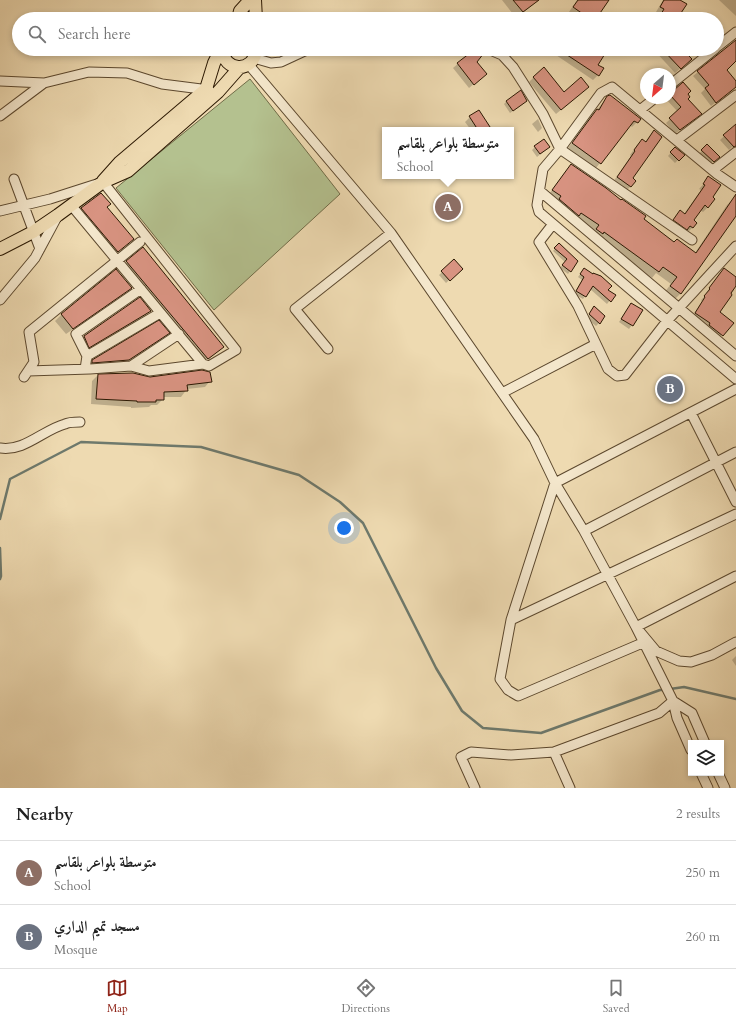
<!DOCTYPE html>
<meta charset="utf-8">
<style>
body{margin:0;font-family:Cardo,Amiri,serif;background:#f6f6f6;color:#222}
.controls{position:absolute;right:12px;bottom:12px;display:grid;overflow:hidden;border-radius:0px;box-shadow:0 2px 6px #0003}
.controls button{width:36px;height:36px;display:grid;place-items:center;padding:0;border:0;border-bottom:1px solid #e0e0e0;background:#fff;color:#222;font:20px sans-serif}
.compass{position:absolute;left:640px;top:68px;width:36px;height:36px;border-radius:50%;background:#fff;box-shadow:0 2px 6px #0003;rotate:208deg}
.you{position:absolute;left:344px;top:528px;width:14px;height:14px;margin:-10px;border:3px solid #fff;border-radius:50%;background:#1a73e8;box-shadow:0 0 0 6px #1a73e833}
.badge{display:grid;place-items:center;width:26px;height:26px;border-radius:50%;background:#8f2418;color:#fff;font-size:13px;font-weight:700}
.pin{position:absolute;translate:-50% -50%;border:2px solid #fff;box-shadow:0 1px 4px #0006}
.popup{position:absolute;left:382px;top:127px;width:132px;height:52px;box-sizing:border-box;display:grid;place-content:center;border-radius:0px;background:#fff;filter:drop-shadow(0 1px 3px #0005);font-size:13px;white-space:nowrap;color:#767676}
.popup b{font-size:15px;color:#222}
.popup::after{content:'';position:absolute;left:50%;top:100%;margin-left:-8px;border:8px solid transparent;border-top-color:#fff}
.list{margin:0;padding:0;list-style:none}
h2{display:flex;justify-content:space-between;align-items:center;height:52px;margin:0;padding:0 16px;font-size:17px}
h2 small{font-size:13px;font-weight:400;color:#767676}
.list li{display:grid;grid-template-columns:26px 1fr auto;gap:12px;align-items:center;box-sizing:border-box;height:64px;padding:0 16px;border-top:1px solid #e0e0e0}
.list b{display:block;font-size:15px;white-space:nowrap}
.list p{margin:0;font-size:13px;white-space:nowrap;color:#767676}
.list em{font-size:13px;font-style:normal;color:#767676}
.icon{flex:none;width:22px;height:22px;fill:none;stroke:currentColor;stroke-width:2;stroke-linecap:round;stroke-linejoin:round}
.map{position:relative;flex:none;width:736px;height:788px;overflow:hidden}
.search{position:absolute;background:#fff;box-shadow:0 2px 6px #0003;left:12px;right:12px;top:12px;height:44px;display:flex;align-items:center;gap:10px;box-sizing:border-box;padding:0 14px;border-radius:22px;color:#767676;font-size:15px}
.sheet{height:180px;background:#fff}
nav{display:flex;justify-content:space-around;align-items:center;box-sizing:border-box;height:56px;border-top:1px solid #e0e0e0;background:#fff;font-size:11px;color:#767676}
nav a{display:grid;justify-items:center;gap:2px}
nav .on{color:#8f2418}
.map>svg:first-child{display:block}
.green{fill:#b4c18f;stroke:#706c48}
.shadow{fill:#0003}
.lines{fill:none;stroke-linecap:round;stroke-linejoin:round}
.stream{stroke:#6e796c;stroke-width:2.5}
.building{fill:#d89381;stroke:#2b1802}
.minor-casing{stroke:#5c482e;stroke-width:11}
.major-casing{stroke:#2b1802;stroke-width:14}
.minor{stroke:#f4e7cc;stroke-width:9}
.major{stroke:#eedab1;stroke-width:12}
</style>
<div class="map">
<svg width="736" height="788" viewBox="0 0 736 788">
<rect width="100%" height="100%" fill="#eedab1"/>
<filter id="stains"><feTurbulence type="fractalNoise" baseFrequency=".005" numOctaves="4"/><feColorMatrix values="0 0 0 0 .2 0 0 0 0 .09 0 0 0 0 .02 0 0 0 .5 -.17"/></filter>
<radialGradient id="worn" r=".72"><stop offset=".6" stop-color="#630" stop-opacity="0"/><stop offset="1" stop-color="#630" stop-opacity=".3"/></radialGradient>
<path class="green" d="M 250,79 L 340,194 L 214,310 L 116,188 Z"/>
<path class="shadow" d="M 502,0 L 539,0 L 516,18 Z
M 577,0 L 608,0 L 595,19 L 578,19 L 569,12 Z
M 663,0 L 679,0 L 676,19 L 657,19 L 660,15 L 656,12 Z
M 719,0 L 736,0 L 736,16 Z
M 736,41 L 736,60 L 726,70 L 736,83 L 736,86 L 711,106 L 701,93 L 705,89 L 693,76 Z
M 478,49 L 476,62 L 481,78 L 469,88 L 453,68 L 469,54 L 471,56 Z
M 547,49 L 607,49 L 597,65 L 598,75 L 593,80 Z
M 641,49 L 681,49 L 686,64 L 675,73 L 654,50 L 649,55 Z
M 534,77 L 564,93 L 588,87 L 556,114 L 529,82 Z
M 670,92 L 686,95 L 687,99 L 696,118 L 675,134 L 666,123 L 678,112 L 665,98 L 670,98 Z
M 608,97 L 640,119 L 632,127 L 630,125 L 596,168 L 568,148 L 592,115 Z
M 506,102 L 523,104 L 510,113 L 504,104 Z
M 470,117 L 491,130 L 471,130 L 465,122 Z
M 538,119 L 542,128 L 538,132 L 532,124 Z
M 736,125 L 736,151 L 732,147 L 729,150 L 720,140 Z
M 654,131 L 631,178 L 630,187 L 626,191 L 613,182 L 631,156 L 630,155 L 637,145 L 642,140 L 645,142 Z
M 707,145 L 715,160 L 710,164 L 699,154 Z
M 535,147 L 549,147 L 537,157 L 532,150 Z
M 675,148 L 683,155 L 675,163 L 668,156 Z
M 572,165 L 674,243 L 695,253 L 727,205 L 734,198 L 736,200 L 736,214 L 680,294 L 674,300 L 664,293 L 671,284 L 656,273 L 652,278 L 597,238 L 547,197 L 565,172 Z
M 709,178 L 708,207 L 703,212 L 700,210 L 692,220 L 696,223 L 692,228 L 688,232 L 669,225 L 680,211 L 684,214 L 701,190 L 699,189 Z
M 106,207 L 133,239 L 111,258 L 75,215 L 82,208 Z
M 559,244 L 577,261 L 568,274 L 560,268 L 565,262 L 553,251 Z
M 143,248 L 223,347 L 203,364 L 120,269 Z
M 454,261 L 461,269 L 446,283 L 439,275 Z
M 584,269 L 607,290 L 614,295 L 607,304 L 590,289 L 583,299 L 574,294 L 582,280 L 578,277 Z
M 720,273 L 736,278 L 736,284 L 733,289 L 734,290 L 719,312 L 732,323 L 718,339 L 692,317 L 702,301 L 701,300 L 707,294 L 706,293 Z
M 131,288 L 124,294 L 66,334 L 55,321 L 62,314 Z
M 631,304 L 642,311 L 629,329 L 619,322 Z
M 150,311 L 144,317 L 83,353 L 78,343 L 84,337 Z
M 592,311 L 599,323 L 596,326 L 586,318 Z
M 168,333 L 162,339 L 122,366 L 86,367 L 93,361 Z
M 98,375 L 149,378 L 210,381 L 205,387 L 187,389 L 181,397 L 163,397 L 163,399 L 157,405 L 151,405 L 149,407 L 131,408 L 131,407 L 91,404 L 92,381 Z
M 736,656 L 736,666 L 732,660 Z"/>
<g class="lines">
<path class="stream" d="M 0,519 L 10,479 L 81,442 L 201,447 L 299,475 L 340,502 L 363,523 L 436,668 L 462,711 L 483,728 L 541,733 L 660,690 L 665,690
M 0,548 L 1,576 L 0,579
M 670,689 L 684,687 L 736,699"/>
</g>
<path class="building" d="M 513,0 L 539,0 L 523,12 Z
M 578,0 L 609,0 L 596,19 L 590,19 L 573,7 Z
M 664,0 L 680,0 L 687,4 L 677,19 L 668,19 L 661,14 L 664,9 L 660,7 Z
M 736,40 L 736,61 L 727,70 L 736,81 L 736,87 L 716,103 L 705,88 L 709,85 L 697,71 Z
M 477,49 L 480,49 L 484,53 L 477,62 L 487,74 L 474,85 L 457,63 L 470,53 L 472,55 Z
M 558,49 L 608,49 L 598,65 L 604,68 L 599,76 Z
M 662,49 L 682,49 L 692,59 L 681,69 Z
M 544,67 L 564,92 L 581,77 L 589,87 L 561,110 L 533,77 Z
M 683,82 L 691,91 L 688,94 L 690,97 L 688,99 L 702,114 L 680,130 L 669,118 L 681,107 L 670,95 L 670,91 L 674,90 Z
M 521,90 L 527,101 L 513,111 L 506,101 Z
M 610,95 L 641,119 L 638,123 L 634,121 L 601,164 L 572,143 L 597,109 L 599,110 L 607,96 Z
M 479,110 L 492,130 L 478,130 L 469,116 Z
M 736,124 L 736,146 L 734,147 L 723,135 Z
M 654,130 L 662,137 L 633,178 L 636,181 L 631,187 L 617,177 L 635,151 L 634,150 L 642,139 L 646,142 Z
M 544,139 L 550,147 L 540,154 L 534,146 Z
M 707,144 L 720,157 L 714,162 L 701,150 Z
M 675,147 L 685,155 L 679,161 L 670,152 Z
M 571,164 L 606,188 L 621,200 L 622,199 L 646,216 L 644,219 L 674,242 L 677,239 L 696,253 L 736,194 L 736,216 L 681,294 L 670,286 L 677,277 L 663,267 L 659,272 L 604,232 L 603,234 L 596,229 L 599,225 L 581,213 L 579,216 L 559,199 L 561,196 L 552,190 Z
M 708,176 L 721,185 L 713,197 L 715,199 L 708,208 L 705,205 L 694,220 L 697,223 L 693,228 L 690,226 L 687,230 L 673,220 L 680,210 L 685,214 L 705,185 L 703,184 Z
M 101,193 L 111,204 L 107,207 L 134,239 L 118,252 L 81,208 Z
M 559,243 L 578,261 L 571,272 L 562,265 L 567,259 L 554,248 Z
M 143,247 L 224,347 L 208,359 L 126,261 Z
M 454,259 L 463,269 L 450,281 L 441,271 Z
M 584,268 L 593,274 L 593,273 L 601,276 L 612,286 L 608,290 L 616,295 L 611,302 L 593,286 L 586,297 L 576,291 L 584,277 L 580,274 Z
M 724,268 L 736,277 L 736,286 L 731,293 L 732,295 L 720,312 L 734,323 L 723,336 L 709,325 L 710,323 L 695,313 L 705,297 L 704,296 L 710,289 L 709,288 Z
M 116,269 L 132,288 L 73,329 L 61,314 Z
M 140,297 L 151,311 L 89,348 L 84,336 Z
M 631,303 L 643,310 L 633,326 L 621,319 Z
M 594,306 L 605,316 L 600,324 L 589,314 Z
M 159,320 L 170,333 L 129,360 L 92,363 L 92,360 Z
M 202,370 L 210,372 L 212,382 L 187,385 L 188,391 L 164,392 L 164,400 L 156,400 L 156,402 L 137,402 L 137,401 L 96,399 L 98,374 L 133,373 L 150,377 Z"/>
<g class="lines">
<defs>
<path id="minor" d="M 717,47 L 736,32
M 488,49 L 502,55 L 513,67 L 543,114 L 560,149 L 692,240
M 254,58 L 271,63 L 281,62 L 309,49
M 249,65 L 391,233 L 534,439 L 555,483 L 584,531 L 636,627 L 656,651 L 679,661 L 691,662 L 712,655 L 736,642
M 0,81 L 44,83 L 89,72 L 127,73 L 162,84 L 209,90
M 670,85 L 715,49
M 640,110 L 655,98
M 0,116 L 44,83
M 677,140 L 736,95
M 713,170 L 736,152
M 14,179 L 40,249
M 736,187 L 717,174 L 612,87 L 601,93 L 560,149 L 543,169 L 537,205 L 539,212 L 736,379
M 540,191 L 736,356
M 71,205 L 203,364
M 0,211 L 50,199 L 103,182 L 236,350 L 209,366 L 203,364 L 149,371 L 131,366 L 90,369 L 28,371
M 553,224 L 539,242 L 578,306 L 608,369 L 617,376 L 625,375 L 667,321 L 736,246
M 0,300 L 35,258 L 57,217
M 328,349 L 295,309 L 391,233
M 87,356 L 160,313
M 131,366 L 179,334
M 85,369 L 87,356 L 76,334 L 141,289
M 24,377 L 34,362 L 29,332 L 140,242
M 502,393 L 596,344
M 691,413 L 736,502
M 0,448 C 24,452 43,430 65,424 C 69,422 75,422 80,422
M 584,531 L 736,452
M 511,620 L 736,514
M 647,641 L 518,696 L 508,690 L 500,679 L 511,620 L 555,483 L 736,389
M 673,701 L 692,713 L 705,743
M 691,750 L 677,718 L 673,701 L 636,627 L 736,576
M 554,752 L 570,788
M 701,773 L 708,788
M 718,773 L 725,788
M 475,788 L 461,757 L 471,752 L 511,755 L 554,752 L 659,713 L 673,701"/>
<path id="major" d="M 255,0 L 256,19
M 238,19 L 240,11 L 250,0
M 223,49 C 222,72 255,74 256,49
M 103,181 L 120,162 L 206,89 L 214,63 L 221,49
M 0,249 L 33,232 L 58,215 L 103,182 L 128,171 L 218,92 L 240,67"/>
</defs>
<use href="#minor" class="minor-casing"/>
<use href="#major" class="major-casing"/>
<use href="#minor" class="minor"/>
<use href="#major" class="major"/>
</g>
<rect width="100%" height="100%" filter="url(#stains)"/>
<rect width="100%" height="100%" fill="url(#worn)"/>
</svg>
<div class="controls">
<button><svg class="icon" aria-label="layers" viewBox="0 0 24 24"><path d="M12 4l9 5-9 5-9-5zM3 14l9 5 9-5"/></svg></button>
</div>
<svg class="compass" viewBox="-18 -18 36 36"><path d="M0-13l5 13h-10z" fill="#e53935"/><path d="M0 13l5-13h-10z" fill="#767676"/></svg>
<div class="you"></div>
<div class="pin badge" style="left:448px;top:207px;background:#8d6e63">A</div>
<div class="popup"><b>متوسطة بلواعر بلقاسم</b>School</div>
<div class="pin badge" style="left:670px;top:389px;background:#6b7280">B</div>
<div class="search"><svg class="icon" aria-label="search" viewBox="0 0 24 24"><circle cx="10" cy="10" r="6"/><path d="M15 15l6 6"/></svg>Search here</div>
</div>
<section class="sheet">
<h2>Nearby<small>2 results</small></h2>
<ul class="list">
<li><span class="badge" style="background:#8d6e63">A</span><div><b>متوسطة بلواعر بلقاسم</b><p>School</p></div><em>250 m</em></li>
<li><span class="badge" style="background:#6b7280">B</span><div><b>مسجد تميم الداري</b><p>Mosque</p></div><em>260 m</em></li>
</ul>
</section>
<nav>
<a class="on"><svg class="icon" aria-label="map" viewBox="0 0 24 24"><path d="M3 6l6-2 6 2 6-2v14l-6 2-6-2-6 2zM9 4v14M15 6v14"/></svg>Map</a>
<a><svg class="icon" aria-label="directions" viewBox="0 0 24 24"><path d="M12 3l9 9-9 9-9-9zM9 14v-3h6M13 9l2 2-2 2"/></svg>Directions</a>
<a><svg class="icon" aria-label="saved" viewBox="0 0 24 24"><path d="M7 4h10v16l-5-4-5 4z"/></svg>Saved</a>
</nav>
